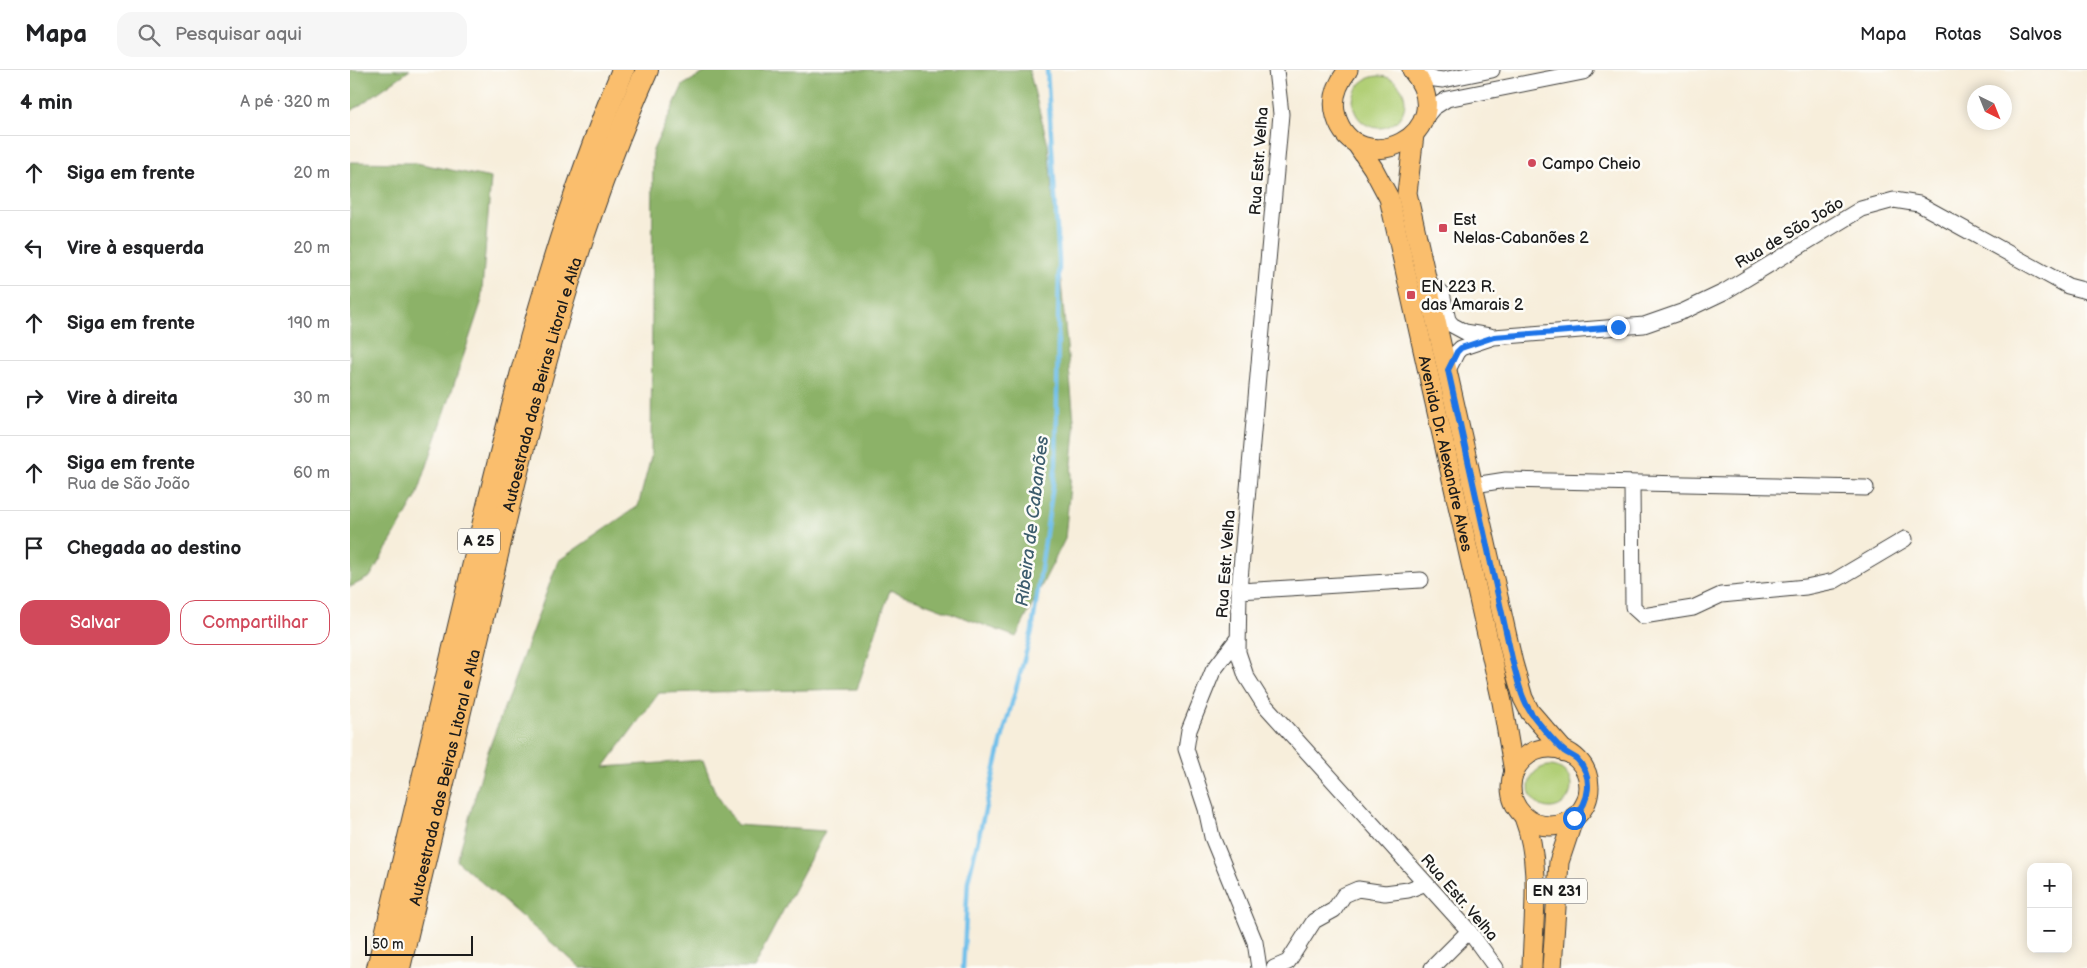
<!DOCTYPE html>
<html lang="pt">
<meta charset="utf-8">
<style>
body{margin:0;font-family:"Balsamiq Sans",sans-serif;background:#f6f6f6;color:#202124}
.controls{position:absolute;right:15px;bottom:15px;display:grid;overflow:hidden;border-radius:10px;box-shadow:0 2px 12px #0003}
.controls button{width:45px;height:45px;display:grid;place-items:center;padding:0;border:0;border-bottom:1px solid #e0e0e0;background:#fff;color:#202124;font:25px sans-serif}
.compass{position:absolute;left:1617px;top:15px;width:45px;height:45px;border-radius:50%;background:#fff;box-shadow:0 2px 12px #0003;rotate:137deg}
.scale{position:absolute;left:15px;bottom:12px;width:108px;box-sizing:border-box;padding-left:5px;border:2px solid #1c1c1c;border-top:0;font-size:14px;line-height:18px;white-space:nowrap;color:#1c1c1c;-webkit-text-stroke:4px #fdfcf7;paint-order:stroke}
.stop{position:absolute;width:15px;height:15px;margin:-11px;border:4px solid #1a73e8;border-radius:50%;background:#fff}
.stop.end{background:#1a73e8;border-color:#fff;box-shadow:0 1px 5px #0008}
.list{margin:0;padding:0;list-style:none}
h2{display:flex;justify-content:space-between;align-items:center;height:65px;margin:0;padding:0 20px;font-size:21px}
h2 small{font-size:16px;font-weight:400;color:#757577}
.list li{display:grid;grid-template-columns:32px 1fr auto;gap:15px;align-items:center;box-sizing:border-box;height:75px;padding:0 20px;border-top:1px solid #e0e0e0}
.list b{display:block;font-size:19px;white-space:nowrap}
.list p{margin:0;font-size:16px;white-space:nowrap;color:#757577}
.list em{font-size:16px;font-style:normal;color:#757577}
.actions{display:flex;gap:10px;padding:15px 20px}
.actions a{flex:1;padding:11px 0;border:1px solid #d1495b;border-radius:15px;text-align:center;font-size:18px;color:#d1495b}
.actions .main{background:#d1495b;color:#fff}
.icon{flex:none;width:28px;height:28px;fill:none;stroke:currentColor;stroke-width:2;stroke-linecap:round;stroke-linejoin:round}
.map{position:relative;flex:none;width:1737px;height:898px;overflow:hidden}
header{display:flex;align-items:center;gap:30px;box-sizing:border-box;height:70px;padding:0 25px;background:#fff;border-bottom:1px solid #e0e0e0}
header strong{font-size:24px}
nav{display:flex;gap:28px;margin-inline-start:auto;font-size:18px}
.search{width:350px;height:45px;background:#f6f6f6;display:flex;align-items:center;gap:12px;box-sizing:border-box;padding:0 18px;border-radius:15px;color:#757577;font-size:19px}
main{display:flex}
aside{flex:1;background:#fff}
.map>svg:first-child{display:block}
.green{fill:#b1cf76;stroke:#667649}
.forest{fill:#8cb267;stroke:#546742}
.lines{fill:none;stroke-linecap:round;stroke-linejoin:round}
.stream{stroke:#6fbfea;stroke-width:4.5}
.minor-casing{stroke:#3d3c39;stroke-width:17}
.major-casing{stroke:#3d3c39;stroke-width:21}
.highway-casing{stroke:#3d3c39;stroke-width:24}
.minor{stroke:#fff;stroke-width:15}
.major{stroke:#fabe6d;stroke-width:19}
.highway{stroke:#fabe6d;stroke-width:22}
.route{stroke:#1a73e8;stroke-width:6}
.poi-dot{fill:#d1495b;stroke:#fdfcf7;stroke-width:2}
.labels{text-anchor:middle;stroke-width:5;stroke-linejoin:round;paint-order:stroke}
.shield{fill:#fdfcf7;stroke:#605f5e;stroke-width:1}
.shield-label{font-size:15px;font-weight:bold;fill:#1c1c1c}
.street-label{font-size:16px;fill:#1c1c1c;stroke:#fdfcf7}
.poi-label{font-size:16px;fill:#1c1c1c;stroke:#fdfcf7;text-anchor:start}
.water-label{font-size:18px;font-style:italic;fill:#3d5d6e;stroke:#fdfcf7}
</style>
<header>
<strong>Mapa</strong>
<div class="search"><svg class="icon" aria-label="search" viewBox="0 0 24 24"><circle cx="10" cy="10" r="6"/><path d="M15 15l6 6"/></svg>Pesquisar aqui</div>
<nav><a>Mapa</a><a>Rotas</a><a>Salvos</a></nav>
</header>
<main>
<aside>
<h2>4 min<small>A pé · 320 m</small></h2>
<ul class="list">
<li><svg class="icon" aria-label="ahead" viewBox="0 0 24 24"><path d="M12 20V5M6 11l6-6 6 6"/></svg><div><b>Siga em frente</b></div><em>20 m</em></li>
<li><svg class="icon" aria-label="left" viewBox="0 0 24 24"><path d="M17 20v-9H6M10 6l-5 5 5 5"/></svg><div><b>Vire à esquerda</b></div><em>20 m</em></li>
<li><svg class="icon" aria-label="ahead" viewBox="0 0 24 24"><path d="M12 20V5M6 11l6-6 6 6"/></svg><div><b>Siga em frente</b></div><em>190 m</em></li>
<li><svg class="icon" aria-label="right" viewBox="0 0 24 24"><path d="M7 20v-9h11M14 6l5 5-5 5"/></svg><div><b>Vire à direita</b></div><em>30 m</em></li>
<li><svg class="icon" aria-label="ahead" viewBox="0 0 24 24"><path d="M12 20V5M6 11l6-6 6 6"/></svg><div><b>Siga em frente</b><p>Rua de São João</p></div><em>60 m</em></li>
<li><svg class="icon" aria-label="arrive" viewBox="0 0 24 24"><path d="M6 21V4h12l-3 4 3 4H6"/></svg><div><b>Chegada ao destino</b></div></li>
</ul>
<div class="actions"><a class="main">Salvar</a><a>Compartilhar</a></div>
</aside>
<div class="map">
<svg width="1737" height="898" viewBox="0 0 1737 898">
<rect width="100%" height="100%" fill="#fdfcf7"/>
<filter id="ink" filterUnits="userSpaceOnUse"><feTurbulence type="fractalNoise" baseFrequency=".02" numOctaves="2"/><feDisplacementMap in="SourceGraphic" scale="10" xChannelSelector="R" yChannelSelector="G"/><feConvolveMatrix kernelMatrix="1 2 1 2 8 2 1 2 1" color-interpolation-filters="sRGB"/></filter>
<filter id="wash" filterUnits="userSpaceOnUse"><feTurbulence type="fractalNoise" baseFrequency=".0096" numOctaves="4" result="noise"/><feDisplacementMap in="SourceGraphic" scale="20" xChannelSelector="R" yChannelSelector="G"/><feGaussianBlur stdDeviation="1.12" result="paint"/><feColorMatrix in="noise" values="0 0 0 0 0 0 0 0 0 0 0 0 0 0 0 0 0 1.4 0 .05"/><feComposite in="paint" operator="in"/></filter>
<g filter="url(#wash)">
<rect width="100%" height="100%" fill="#f7eedb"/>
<path class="green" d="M1003 32a26 26 0 1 1 52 0a26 26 0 1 1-52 0Z
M1179 717a21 21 0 1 1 42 0a21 21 0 1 1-42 0Z"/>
<path class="forest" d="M 0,0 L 60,0 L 0,42 Z
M 359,0 L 679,0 L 698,75 L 725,361 L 715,469 L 666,567 L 540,520 L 507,619 L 309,623 L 254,697 L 353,690 L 365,722 L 387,755 L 475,761 L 403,898 L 231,898 L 107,791 L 137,684 L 208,491 L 288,436 L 301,387 L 303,80 L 333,15 Z
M 0,92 L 66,93 L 141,108 L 131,233 L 67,426 L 20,507 L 0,517 Z"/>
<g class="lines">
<path class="stream" d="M 613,898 L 618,811 L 653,665 L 682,561 L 706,394 L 709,191 L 697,0"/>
</g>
</g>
<g filter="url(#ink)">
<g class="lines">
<defs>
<path id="minor" d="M 926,0 L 931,44 L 889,521 L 888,582 L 896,606 L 913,633 L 1119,861 L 1146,898
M 1064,0 L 1085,9 L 1093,10 L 1142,0
M 1074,49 L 1083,38 L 1097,29 L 1233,2 L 1236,0
M 1078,212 L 1092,223 L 1098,250 L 1102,255 L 1115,262 L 1140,266
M 1098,300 L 1107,282 L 1111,278 L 1144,267 L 1294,255 L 1334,241 L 1374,222 L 1511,139 L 1544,130 L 1569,134 L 1718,216 L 1737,221
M 1282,413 L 1283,537 L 1293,546 L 1343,538 L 1371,525 L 1456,517 L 1484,511 L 1555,469
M 1124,415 L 1156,410 L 1516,418
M 889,521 L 1071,510
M 888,568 L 863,601 L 839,660 L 836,679 L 856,739 L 862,767 L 905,872 L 909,898
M 924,898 L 938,892 L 964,851 L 984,840 L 994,825 L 1008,819 L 1035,823 L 1058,820 L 1076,813
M 1082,898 L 1119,861"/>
<g id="major">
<path d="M 998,0 C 987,14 981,29 986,46 C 1006,114 1115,64 1062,0"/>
<path d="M 1064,65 L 1057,123 L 1163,593 L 1173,628 L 1180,642 L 1215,682"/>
<path id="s1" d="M 1006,73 L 1023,98 L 1039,128 L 1152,632 L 1164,702"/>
<circle cx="1200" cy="717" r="39"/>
<path d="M 1174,747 C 1192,794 1183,848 1182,898"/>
<path d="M 1202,898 L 1209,792 L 1224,747"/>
</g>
<g id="highway">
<path d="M 28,898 C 59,767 90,637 121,506 C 162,334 204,163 273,0"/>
<path id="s2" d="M 49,898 C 80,767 111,636 142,506 C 182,334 225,161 297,0"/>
</g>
</defs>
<use href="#minor" class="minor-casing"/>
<use href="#major" class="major-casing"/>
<use href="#highway" class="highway-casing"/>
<use href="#minor" class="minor"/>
<use href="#major" class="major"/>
<use href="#highway" class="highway"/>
</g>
</g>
<g class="lines" filter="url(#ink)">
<path class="route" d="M 1224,748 C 1240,731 1244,707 1227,689 C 1223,686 1218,684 1214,681 C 1202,670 1191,656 1181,643 C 1171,628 1168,610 1163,593 L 1098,300 L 1107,282 L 1111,278 L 1144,267 L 1268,257"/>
</g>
<g class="poi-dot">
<circle cx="1182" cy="93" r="5"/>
<rect x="1088" y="153" width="10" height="10" rx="2.5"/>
<rect x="1056" y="220" width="10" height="10" rx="2.5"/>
</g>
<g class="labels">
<g class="shield">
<rect x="108" y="458.5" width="42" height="25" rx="4"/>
<rect x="1177" y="808.5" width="60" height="25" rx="4"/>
</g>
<g class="shield-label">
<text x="129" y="476">A 25</text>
<text x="1207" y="826">EN 231</text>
</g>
<g class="street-label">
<text transform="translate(908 91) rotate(-86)" y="6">Rua Estr. Velha</text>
<text transform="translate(1439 162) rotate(-31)" y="6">Rua de São João</text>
<text dy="6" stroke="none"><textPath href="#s2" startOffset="601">Autoestrada das Beiras Litoral e Alta</textPath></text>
<text dy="6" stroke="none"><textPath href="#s1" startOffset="326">Avenida Dr. Alexandre Alves</textPath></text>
<text transform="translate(875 494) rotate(-86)" y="6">Rua Estr. Velha</text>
<text dy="6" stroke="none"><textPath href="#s2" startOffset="196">Autoestrada das Beiras Litoral e Alta</textPath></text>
<text transform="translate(1110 827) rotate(49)" y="6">Rua Estr. Velha</text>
</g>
<g class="poi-label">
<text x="1192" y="99">Campo Cheio</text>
<text x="1103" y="155">Est<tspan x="1103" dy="18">Nelas-Cabanões 2</tspan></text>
<text x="1071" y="222">EN 223 R.<tspan x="1071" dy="18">das Amarais 2</tspan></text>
</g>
<g class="water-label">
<text transform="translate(682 451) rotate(-83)" y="6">Ribeira de Cabanões</text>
</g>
</g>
</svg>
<div class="controls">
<button>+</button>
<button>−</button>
</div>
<svg class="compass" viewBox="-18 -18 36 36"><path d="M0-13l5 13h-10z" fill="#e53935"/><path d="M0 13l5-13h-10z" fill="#757577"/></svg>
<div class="scale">50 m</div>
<div class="stop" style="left:1224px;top:748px"></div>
<div class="stop end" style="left:1268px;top:257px"></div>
</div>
</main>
